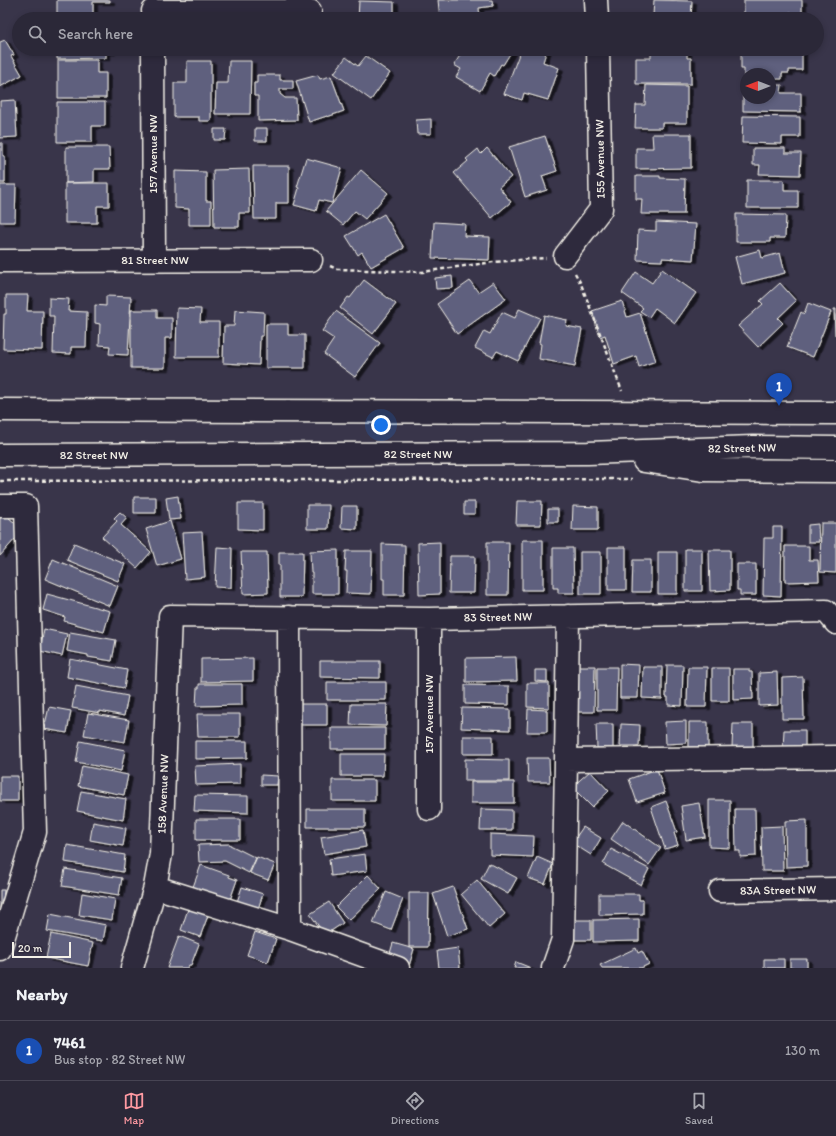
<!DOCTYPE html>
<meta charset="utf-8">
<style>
body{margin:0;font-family:Itim,sans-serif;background:#373443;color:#f1f3f6}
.compass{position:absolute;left:740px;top:68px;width:36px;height:36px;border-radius:50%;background:#2b2838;box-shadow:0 2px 6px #0003;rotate:270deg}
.scale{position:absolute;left:12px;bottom:10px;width:59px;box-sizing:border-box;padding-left:4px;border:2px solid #f4f1e8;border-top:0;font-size:11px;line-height:14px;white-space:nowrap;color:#f4f1e8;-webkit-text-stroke:3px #2f2a3d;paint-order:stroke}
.you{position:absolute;left:381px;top:425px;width:14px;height:14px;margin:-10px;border:3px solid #fff;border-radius:50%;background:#1a73e8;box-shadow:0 0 0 6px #1a73e833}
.badge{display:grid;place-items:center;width:26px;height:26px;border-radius:50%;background:#ff9aa2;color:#fff;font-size:13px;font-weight:700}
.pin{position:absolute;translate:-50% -33px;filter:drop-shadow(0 1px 2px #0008)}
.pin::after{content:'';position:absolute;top:21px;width:14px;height:12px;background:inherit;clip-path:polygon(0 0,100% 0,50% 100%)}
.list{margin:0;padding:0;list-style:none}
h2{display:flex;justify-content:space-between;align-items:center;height:52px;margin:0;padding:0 16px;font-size:17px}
h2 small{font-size:13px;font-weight:400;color:#a6a6ae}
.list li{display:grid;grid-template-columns:26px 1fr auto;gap:12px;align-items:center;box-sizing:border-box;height:60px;padding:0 16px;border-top:1px solid #474453}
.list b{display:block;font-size:15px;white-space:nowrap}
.list p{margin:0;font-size:13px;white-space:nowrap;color:#a6a6ae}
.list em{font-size:13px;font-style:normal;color:#a6a6ae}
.icon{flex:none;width:22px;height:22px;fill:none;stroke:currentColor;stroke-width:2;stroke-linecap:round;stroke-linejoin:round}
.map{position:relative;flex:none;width:836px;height:968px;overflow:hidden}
.search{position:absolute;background:#2b2838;box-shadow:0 2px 6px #0003;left:12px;right:12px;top:12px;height:44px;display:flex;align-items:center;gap:10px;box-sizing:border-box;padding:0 14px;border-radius:22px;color:#a6a6ae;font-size:15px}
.sheet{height:112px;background:#2b2838}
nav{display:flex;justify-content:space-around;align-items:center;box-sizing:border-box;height:56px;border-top:1px solid #474453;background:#2b2838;font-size:11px;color:#a6a6ae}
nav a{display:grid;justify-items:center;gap:2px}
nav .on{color:#ff9aa2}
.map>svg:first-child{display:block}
.building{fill:#5f617e;stroke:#f4f1e8;filter:url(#shadow)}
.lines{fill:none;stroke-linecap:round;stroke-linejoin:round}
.minor-casing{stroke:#f4f1e8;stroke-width:25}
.major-casing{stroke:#f4f1e8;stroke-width:25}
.path{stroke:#f4f1e8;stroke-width:2.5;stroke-dasharray:4 3;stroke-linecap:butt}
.minor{stroke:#2f2a3d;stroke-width:22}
.major{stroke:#2f2a3d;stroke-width:22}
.labels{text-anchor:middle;stroke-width:4;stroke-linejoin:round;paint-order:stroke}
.street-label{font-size:12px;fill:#f4f1e8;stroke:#2f2a3d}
</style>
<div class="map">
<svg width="836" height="968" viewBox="0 0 836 968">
<defs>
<filter id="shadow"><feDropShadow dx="4.5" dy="2.5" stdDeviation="0" flood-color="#0009"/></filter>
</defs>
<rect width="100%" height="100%" fill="#39354a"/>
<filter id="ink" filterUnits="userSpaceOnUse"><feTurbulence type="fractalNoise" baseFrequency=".025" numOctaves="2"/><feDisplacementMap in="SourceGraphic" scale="8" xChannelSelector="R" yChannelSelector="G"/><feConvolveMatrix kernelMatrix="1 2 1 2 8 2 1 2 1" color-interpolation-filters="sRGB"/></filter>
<g filter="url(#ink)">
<path class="building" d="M 57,0 L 110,0 L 110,2 L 93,2 L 93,18 L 57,17 Z
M 438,0 L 492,0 L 493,6 L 479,8 L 480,19 L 440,19 Z
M 654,0 L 692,1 L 691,19 L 636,19 L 636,15 L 653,15 Z
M 744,0 L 802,0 L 802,13 L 783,13 L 783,19 L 744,19 Z
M 359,1 L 394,2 L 394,19 L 358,19 Z
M 5,40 L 14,55 L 11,56 L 22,75 L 0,87 L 0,42 Z
M 57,49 L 111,49 L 111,52 L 106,52 L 106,58 L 57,59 Z
M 464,49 L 513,49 L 503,65 L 501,64 L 494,76 L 490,73 L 480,91 L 456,77 L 461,69 L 454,65 Z
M 521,49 L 547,49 L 543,62 L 559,68 L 548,100 L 524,93 L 522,100 L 504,94 Z
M 651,49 L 687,49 L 687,58 L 691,58 L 691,84 L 636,84 L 636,58 L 651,58 Z
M 741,51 L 802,51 L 802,70 L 789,70 L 789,73 L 782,73 L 782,79 L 770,79 L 770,74 L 746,74 L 746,79 L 744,79 L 744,69 L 741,69 Z
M 366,56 L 390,73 L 371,100 L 334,73 L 346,57 L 358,66 Z
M 58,60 L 97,60 L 97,73 L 106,73 L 106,98 L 58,98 Z
M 187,61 L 211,61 L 211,121 L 199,121 L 199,117 L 174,117 L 174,83 L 187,83 Z
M 229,61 L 251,61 L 250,114 L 215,114 L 216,83 L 228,83 Z
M 257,75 L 280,75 L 280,80 L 293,80 L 293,89 L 280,89 L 280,94 L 285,98 L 296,98 L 297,120 L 258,121 L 258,96 L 254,96 L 254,83 L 257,83 Z
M 318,75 L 320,79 L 331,76 L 344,111 L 327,117 L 327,116 L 309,122 L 296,81 Z
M 646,85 L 687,86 L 687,123 L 662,123 L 662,128 L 635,128 L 636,105 L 645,105 Z
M 743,85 L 746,85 L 746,98 L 770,98 L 770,85 L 782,85 L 781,93 L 801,93 L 801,112 L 743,111 Z
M 15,100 L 17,137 L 0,138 L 0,101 Z
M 57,102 L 105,102 L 105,126 L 92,126 L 92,142 L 57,142 Z
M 743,116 L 800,117 L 800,137 L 782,137 L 782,144 L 742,143 Z
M 431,119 L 431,134 L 417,134 L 416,120 Z
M 255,128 L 267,128 L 267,141 L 255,141 Z
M 214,129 L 226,129 L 225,140 L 214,140 Z
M 652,134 L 691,134 L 691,168 L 636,169 L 636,148 L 653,148 Z
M 545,136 L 557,171 L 542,176 L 547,190 L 525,197 L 509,147 Z
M 0,143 L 3,143 L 3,156 L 5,156 L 5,183 L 0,183 Z
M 66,147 L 109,147 L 110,169 L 94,169 L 94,182 L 66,183 Z
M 487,148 L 511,177 L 499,187 L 511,202 L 492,218 L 454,173 L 468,161 L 466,159 L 478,149 L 481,154 Z
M 753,148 L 785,148 L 785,153 L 801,153 L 800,175 L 759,174 L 760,165 L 753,165 Z
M 306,158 L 342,168 L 332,203 L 319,200 L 316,211 L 294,205 L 299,188 L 297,187 Z
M 253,166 L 289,166 L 289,203 L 276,203 L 276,219 L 254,219 Z
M 249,169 L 250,213 L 239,213 L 239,227 L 214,227 L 213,170 Z
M 361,170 L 388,193 L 365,219 L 355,211 L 343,225 L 326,211 Z
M 175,171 L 206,172 L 206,201 L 211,201 L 211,225 L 189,225 L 189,209 L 175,208 Z
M 636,176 L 660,176 L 660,178 L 685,179 L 684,214 L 641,214 L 642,199 L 636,199 Z
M 747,180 L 784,180 L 784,190 L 798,190 L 798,208 L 747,208 Z
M 65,183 L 109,183 L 109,206 L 97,206 L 97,223 L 65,223 Z
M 0,185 L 16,185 L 15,222 L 0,222 Z
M 384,214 L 404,248 L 371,267 L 362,252 L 358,255 L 346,236 Z
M 736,214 L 786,215 L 785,238 L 770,238 L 770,242 L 736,242 Z
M 434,222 L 465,224 L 464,236 L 490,237 L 489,260 L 432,258 Z
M 656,222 L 696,224 L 693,260 L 662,258 L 662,261 L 637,260 L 638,230 L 656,231 Z
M 760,250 L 762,258 L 780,253 L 785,273 L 742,284 L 735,257 Z
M 662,269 L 696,293 L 675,323 L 655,308 L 649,317 L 640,311 L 643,308 L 622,293 L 636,272 L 652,283 Z
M 452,276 L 453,288 L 436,289 L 435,278 Z
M 364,280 L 396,304 L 373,334 L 340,308 L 348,297 L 350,298 Z
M 470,281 L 478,292 L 493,282 L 506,299 L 457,334 L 437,304 Z
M 780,283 L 796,301 L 778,318 L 783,323 L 758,347 L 738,326 L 763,304 L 760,301 Z
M 6,295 L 28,295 L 27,311 L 43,311 L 42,350 L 3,349 L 4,314 L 6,314 Z
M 106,296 L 131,297 L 128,355 L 109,354 L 110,346 L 99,345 L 100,324 L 95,323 L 95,305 L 106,306 Z
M 49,298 L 69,299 L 68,311 L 87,312 L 86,347 L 71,347 L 71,354 L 53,353 L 54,316 L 49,316 Z
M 622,301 L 627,317 L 640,313 L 656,361 L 639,367 L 636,356 L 614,364 L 605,335 L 600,337 L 592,311 Z
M 808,303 L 831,312 L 813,357 L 787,347 L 801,312 L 804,314 Z
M 177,308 L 201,309 L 200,322 L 219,322 L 219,357 L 176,357 Z
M 519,309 L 540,318 L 518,361 L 497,351 L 493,357 L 475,348 L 484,331 L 490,334 L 502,312 L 515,318 Z
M 834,309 L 836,309 L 836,334 L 835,335 Z
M 131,310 L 157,310 L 157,318 L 172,318 L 172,338 L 165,338 L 165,368 L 131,368 Z
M 235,310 L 264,312 L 263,336 L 260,336 L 259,365 L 223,363 L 224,326 L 234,326 Z
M 336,311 L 380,343 L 355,377 L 324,354 L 334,339 L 322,331 Z
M 544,315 L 567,320 L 566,326 L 582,329 L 575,366 L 539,359 L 541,344 L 539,343 Z
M 266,324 L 288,324 L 288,335 L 305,335 L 305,368 L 266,368 Z
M 178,496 L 181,519 L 169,520 L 166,498 Z
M 134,497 L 156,497 L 156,513 L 134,513 Z
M 517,501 L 542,501 L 541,525 L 516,525 Z
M 464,502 L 475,502 L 475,514 L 464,514 Z
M 238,503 L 263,503 L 263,530 L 238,529 Z
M 307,505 L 329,505 L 328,529 L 307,529 Z
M 342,506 L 357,506 L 357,529 L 341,528 Z
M 573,506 L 598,507 L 598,530 L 572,530 Z
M 548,509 L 558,509 L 558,522 L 548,522 Z
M 1,511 L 23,530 L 0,556 L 0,512 Z
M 120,512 L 127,518 L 121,525 L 151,552 L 137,568 L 102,537 L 117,521 L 114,518 Z
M 170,521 L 181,559 L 157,566 L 146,529 Z
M 821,523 L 836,523 L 836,573 L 820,572 Z
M 818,524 L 819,542 L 808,542 L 808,525 Z
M 773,527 L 782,527 L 781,596 L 763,595 L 764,538 L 773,538 Z
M 202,532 L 205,577 L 185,579 L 182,533 Z
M 522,540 L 543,540 L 543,590 L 522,590 Z
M 440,542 L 440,594 L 419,595 L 418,543 Z
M 487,542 L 509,542 L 508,595 L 487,595 Z
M 74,543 L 125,564 L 118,581 L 67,560 Z
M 382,544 L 405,545 L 404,595 L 384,595 L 384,579 L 382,579 Z
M 785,546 L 809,546 L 809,560 L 818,560 L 819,581 L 785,582 Z
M 217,547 L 232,548 L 231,588 L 215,587 Z
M 608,547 L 626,547 L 626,590 L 608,590 Z
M 553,548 L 573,548 L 574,593 L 558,593 L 558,588 L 553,588 Z
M 685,549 L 702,549 L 702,591 L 685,591 Z
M 338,550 L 338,594 L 312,594 L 312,573 L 311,573 L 310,551 Z
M 709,550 L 730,550 L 730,590 L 710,591 Z
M 346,551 L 372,551 L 371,594 L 346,593 L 347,571 L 345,571 Z
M 241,552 L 267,552 L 268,593 L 243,594 Z
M 279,552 L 303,552 L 302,597 L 280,597 L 280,565 L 279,565 Z
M 580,552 L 601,552 L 601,594 L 580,594 Z
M 658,552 L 677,552 L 677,594 L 658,594 Z
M 450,556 L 475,556 L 474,593 L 449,593 Z
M 53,559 L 118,586 L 110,606 L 45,579 Z
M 633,560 L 651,560 L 651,592 L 632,592 Z
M 737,564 L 756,564 L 756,595 L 740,595 L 740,590 L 737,590 Z
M 47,594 L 110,611 L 104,632 L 64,621 L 65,617 L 43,610 Z
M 44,629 L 67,634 L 62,656 L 40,651 Z
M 70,632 L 116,640 L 112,661 L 88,657 L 88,655 L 67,651 Z
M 516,657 L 517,681 L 466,682 L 466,658 Z
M 253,658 L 253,681 L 201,682 L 201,659 Z
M 70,659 L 127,670 L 124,688 L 67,677 Z
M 320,661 L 380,661 L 380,678 L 320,677 Z
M 620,664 L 639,665 L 638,698 L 620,698 Z
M 667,665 L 683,665 L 682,706 L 668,705 L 668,697 L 666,697 Z
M 573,666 L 595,666 L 594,712 L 572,712 Z
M 597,667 L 617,667 L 616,710 L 597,710 Z
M 643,667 L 662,667 L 662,699 L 642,698 Z
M 688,667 L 707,667 L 706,707 L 687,707 Z
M 712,668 L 729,668 L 729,701 L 712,701 Z
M 733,669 L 749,669 L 749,672 L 752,672 L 753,699 L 733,700 Z
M 535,670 L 547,670 L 547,682 L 535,681 Z
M 777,672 L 778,705 L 759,706 L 759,673 Z
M 803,677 L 804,719 L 782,719 L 782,678 Z
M 327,682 L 386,682 L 386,700 L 327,700 Z
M 527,683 L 549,683 L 549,708 L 527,707 Z
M 199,684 L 242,684 L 242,705 L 196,706 L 197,688 L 199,688 Z
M 465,685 L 509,686 L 509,705 L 465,704 Z
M 76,686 L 128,696 L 124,716 L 100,711 L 100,713 L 72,708 Z
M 300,704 L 327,704 L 327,725 L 300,725 Z
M 351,704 L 387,704 L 386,726 L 350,725 Z
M 49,707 L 71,711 L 67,733 L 44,729 Z
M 462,708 L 510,709 L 510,730 L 461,728 Z
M 528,709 L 547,710 L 547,732 L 527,732 Z
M 88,713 L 129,720 L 125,742 L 84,735 Z
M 197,714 L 240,714 L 240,737 L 198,737 Z
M 686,721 L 686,743 L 666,744 L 665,722 Z
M 689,722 L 708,722 L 708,747 L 689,747 Z
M 596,724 L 613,724 L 613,748 L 597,748 Z
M 621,724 L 640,725 L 639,746 L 620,746 Z
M 733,724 L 753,724 L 753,747 L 732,747 Z
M 331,728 L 385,728 L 385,749 L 331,749 Z
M 784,730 L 805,730 L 805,749 L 783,749 Z
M 463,736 L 493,736 L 493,754 L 463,754 Z
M 80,741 L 125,750 L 121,771 L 76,762 Z
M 195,741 L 247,741 L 247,758 L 195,759 Z
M 341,754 L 384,754 L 383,776 L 341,776 Z
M 527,758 L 549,758 L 550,782 L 528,782 Z
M 465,759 L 509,760 L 509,781 L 465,781 Z
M 240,764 L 240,784 L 196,785 L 195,766 Z
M 82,766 L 128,775 L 124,795 L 78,786 Z
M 657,769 L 665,793 L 637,802 L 629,779 Z
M 590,771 L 609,791 L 592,807 L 572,787 Z
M 261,775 L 278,776 L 277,785 L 261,785 Z
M 0,776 L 18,776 L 18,801 L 0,801 Z
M 332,780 L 375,780 L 375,801 L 332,801 Z
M 471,782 L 514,782 L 514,803 L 471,803 Z
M 81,791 L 126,799 L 123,820 L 77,811 Z
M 195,795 L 248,796 L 248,813 L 194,811 Z
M 709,800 L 730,800 L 730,848 L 709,847 Z
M 666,801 L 677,832 L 674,833 L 678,845 L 665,849 L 651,807 Z
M 699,803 L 705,837 L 686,840 L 681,806 Z
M 307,809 L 365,809 L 365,827 L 307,827 Z
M 481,809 L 512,810 L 512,830 L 480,830 Z
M 735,809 L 755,809 L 756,856 L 740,857 L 740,851 L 736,851 Z
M 196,819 L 240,819 L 240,840 L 196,840 Z
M 807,820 L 807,866 L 786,867 L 785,821 Z
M 623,821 L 661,848 L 649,865 L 611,839 Z
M 93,822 L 126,828 L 123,846 L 90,840 Z
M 782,826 L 783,871 L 762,871 L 761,827 Z
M 583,827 L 601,838 L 591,855 L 572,843 Z
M 363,830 L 366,847 L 324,854 L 321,837 Z
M 490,834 L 534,836 L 533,857 L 490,855 Z
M 230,844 L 230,845 L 256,858 L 249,873 L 225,861 L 199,862 L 198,845 Z
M 67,845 L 125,855 L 123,872 L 65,862 Z
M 611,849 L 649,869 L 641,885 L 603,864 Z
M 365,854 L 367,871 L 331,876 L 329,859 Z
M 257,857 L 275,864 L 268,880 L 250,873 Z
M 537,857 L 553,864 L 545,884 L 528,878 Z
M 489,863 L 517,878 L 508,894 L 481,879 Z
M 201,865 L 229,875 L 229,877 L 237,880 L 230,900 L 193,887 Z
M 65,869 L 122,878 L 119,895 L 62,886 Z
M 368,875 L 381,889 L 349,920 L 336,907 Z
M 477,880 L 505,914 L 489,928 L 461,894 Z
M 242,887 L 263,894 L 257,912 L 236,905 Z
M 453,887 L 468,929 L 447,936 L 433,894 Z
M 0,890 L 4,890 L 2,916 L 0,916 Z
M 386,892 L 403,899 L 391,930 L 373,923 Z
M 82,893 L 115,899 L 112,920 L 79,915 Z
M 409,893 L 429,893 L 428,947 L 409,947 Z
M 599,894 L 639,894 L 639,900 L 643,900 L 643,914 L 599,915 Z
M 329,902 L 343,923 L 325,935 L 310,914 Z
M 189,906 L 209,913 L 200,937 L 181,930 Z
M 50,914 L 106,925 L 103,941 L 47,931 Z
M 639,919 L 639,941 L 593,942 L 593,920 Z
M 570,920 L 591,920 L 591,940 L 570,940 Z
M 255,932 L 276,939 L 268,962 L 247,955 Z
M 51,934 L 93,943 L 88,966 L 46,958 Z
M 179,936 L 199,944 L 191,965 L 189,965 L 187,968 L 167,968 Z
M 393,943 L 414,949 L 409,966 L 388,960 Z
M 458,948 L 460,968 L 439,968 L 437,951 Z
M 636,948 L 638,953 L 642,951 L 649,964 L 641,968 L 602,968 L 600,965 Z
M 764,959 L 784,959 L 784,968 L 764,968 Z
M 790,959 L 807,959 L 807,968 L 790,968 Z
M 516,962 L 531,968 L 514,968 Z"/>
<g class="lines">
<defs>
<path id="minor" d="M 596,0 L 597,19
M 153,11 L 310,11
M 153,49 L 154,260
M 565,256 L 601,209 L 598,49
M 0,261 L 311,260
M 0,506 L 26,506 L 35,832 L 0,949
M 289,617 L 290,929
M 429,619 L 429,809
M 566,760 L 836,757
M 155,887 L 290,929 L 398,968
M 720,891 L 836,889
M 132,968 L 155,887 L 161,854 L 170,616 L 429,619 L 826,611 L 836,623
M 553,968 L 563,939 L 566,760 L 568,616"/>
<path id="major" d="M 0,410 L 836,413
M 0,455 L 588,453 L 753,447 L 836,448
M 644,461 L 703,470 L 836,471"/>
</defs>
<use href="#minor" class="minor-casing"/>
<use href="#major" class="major-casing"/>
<path class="path" d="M 330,266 L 337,269 L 422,272 L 493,262 L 546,258
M 575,273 L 581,284 L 622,391
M 0,481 L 632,479"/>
<use href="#minor" class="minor"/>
<use href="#major" class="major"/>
</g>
</g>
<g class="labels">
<g class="street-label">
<text transform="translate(153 154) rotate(-90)" y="4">157 Avenue NW</text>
<text transform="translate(600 159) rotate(-91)" y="4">155 Avenue NW</text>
<text x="155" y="264">81 Street NW</text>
<text transform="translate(742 448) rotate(-1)" y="4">82 Street NW</text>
<text x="418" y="458">82 Street NW</text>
<text x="94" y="459">82 Street NW</text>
<text transform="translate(498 617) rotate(-1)" y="4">83 Street NW</text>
<text transform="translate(429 714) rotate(-90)" y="4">157 Avenue NW</text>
<text transform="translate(163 794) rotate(-88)" y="4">158 Avenue NW</text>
<text transform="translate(778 890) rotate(-1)" y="4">83A Street NW</text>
</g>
</g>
</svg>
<svg class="compass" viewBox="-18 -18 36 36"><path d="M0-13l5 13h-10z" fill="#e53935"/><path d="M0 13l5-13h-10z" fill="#a6a6ae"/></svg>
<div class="scale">20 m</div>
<div class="you"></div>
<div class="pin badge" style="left:779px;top:406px;background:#1a4fb4">1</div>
<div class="search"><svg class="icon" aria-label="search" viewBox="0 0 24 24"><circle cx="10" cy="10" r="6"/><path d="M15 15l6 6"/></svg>Search here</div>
</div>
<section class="sheet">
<h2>Nearby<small></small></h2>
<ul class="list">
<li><span class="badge" style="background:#1a4fb4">1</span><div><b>7461</b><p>Bus stop · 82 Street NW</p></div><em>130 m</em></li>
</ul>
</section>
<nav>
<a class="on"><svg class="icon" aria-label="map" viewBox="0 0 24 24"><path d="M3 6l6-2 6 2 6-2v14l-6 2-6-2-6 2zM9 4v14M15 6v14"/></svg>Map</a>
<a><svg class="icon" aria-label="directions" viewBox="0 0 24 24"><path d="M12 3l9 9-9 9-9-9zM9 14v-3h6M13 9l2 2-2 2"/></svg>Directions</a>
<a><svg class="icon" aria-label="saved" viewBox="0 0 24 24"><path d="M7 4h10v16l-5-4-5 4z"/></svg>Saved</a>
</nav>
